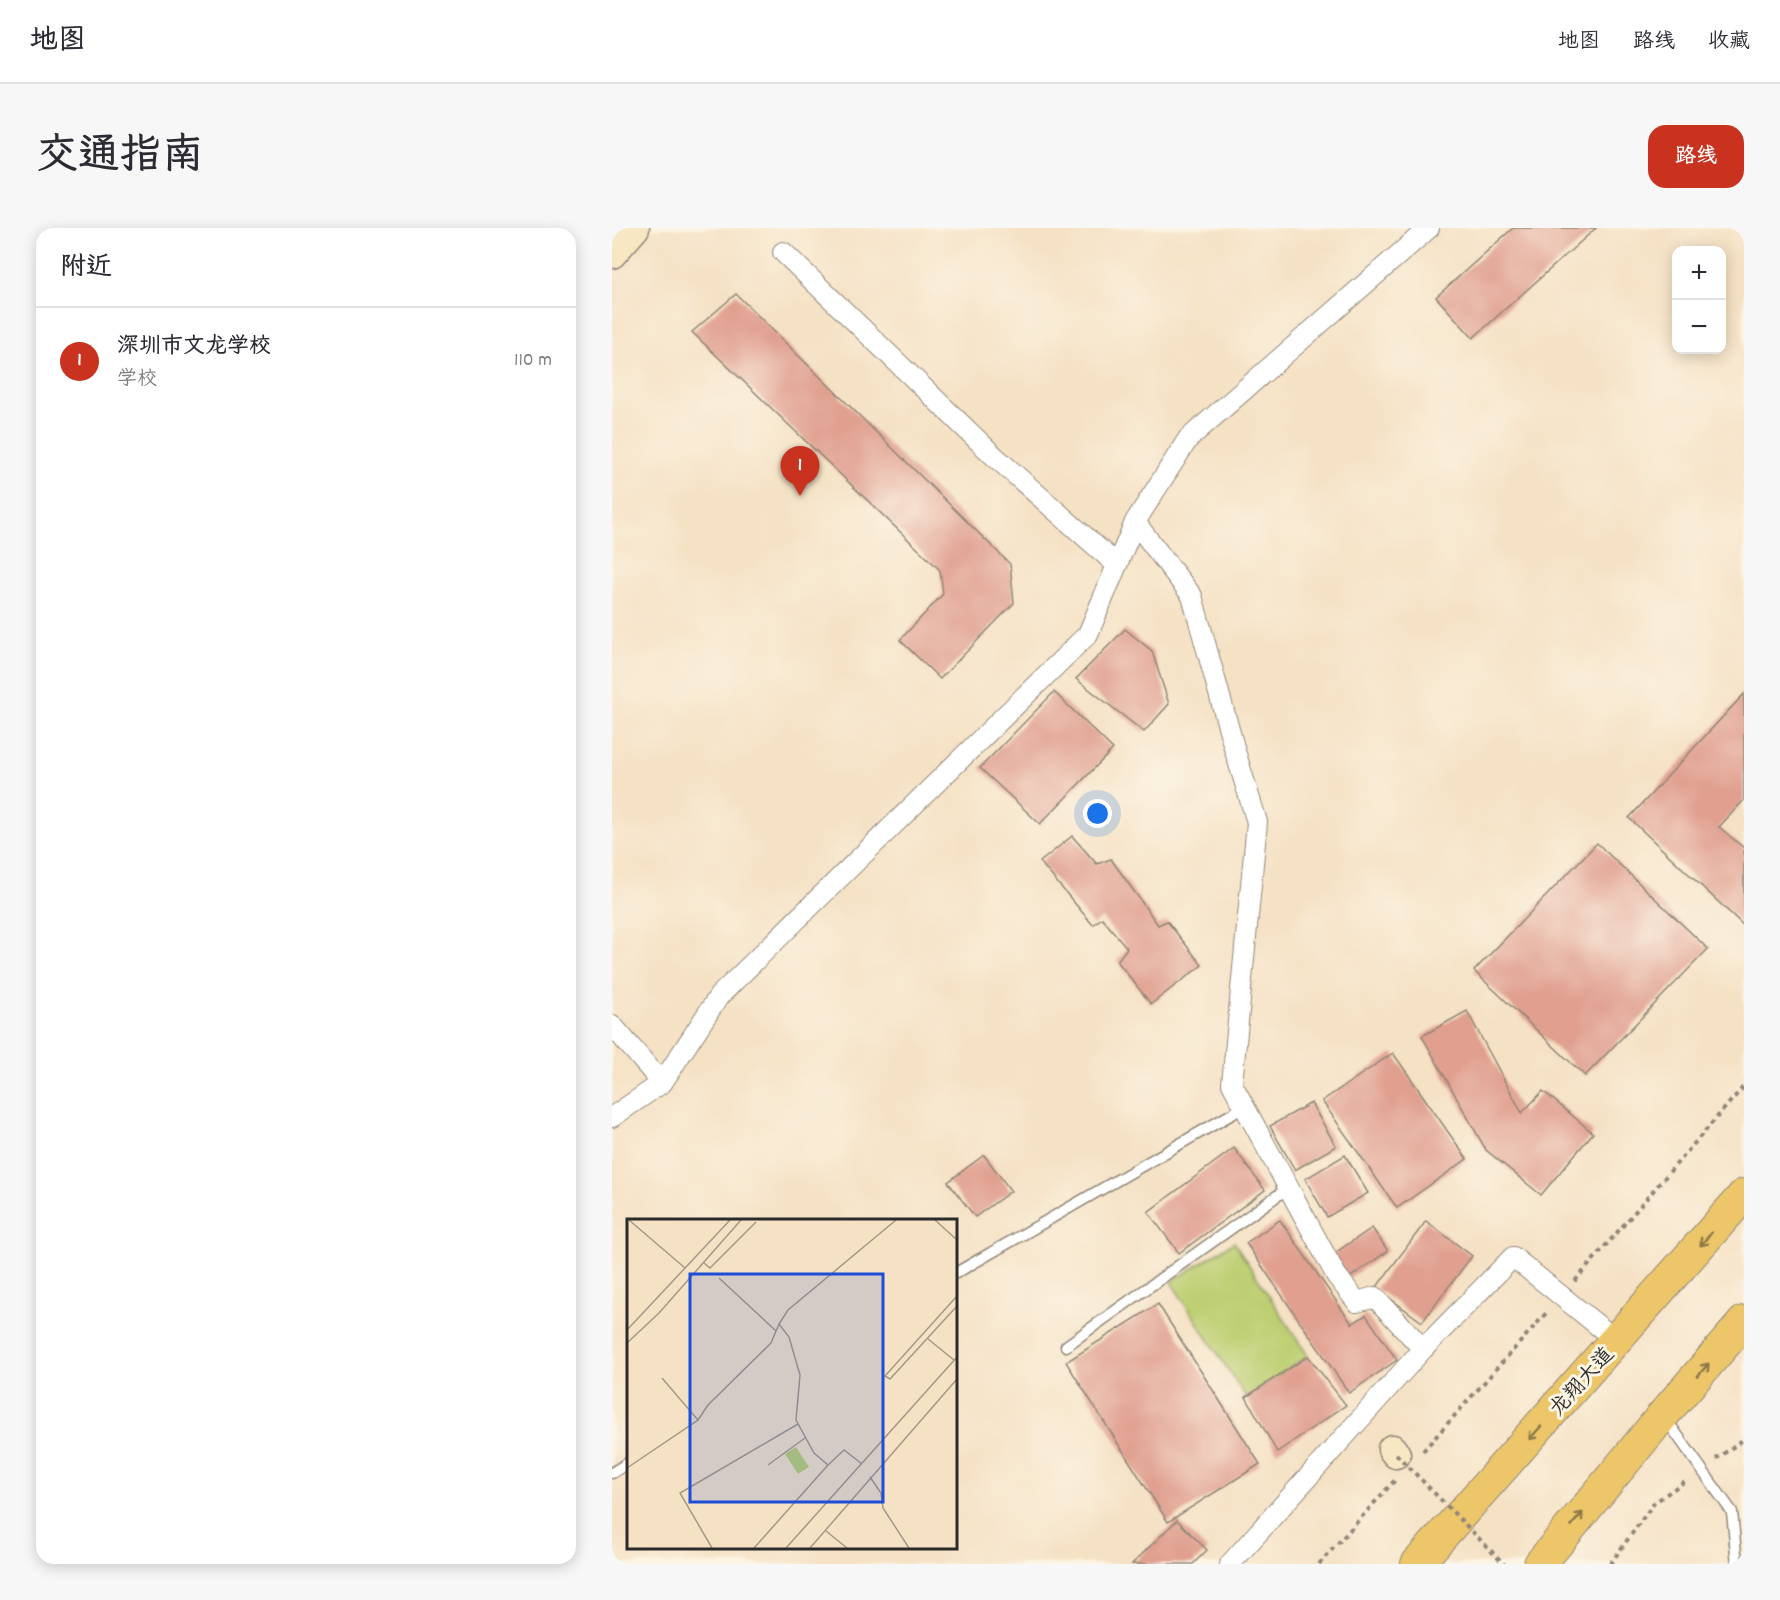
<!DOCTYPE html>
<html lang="zh">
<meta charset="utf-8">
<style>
body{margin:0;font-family:Dekko,"LXGW WenKai TC",sans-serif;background:#f7f7f7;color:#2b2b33}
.controls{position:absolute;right:18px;top:18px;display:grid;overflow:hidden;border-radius:12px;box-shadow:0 3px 15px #0003}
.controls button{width:54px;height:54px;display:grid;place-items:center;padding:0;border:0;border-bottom:2px solid #e1e1e2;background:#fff;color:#2b2b33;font:30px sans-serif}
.you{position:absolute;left:486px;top:586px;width:21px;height:21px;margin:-15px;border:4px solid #fff;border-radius:50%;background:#1a73e8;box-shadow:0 0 0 9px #1a73e833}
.badge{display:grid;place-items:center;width:39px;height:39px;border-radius:50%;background:#c8321e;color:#fff;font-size:20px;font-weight:700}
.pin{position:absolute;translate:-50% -50px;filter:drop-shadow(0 2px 3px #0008)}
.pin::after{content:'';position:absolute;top:32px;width:21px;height:18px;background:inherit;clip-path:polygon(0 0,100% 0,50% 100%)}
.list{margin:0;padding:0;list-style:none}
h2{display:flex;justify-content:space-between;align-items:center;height:78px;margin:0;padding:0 24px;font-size:26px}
h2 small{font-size:20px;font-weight:400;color:#7c7c81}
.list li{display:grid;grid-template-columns:39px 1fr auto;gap:18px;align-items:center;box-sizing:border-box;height:108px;padding:0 24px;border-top:2px solid #e1e1e2}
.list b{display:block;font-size:22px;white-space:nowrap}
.list p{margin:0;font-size:20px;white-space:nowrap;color:#7c7c81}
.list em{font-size:20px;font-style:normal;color:#7c7c81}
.map{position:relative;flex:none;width:1132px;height:1336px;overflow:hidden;border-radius:18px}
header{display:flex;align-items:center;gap:36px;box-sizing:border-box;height:84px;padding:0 30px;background:#fff;border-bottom:2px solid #e1e1e2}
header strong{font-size:28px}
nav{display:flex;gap:33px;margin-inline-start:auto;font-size:21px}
.intro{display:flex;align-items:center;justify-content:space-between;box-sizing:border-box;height:144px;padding:0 36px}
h1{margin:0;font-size:42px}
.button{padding:15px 27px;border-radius:18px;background:#c8321e;color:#fff;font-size:21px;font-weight:700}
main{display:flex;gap:36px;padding:0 36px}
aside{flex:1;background:#fff;border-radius:18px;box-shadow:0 3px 15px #0003}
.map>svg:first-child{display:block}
.green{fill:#bdcf72;stroke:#747d4e;stroke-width:1.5}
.building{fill:#e09f8f}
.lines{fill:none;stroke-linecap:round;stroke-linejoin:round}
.lane-casing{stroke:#908678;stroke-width:13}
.street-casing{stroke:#908678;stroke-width:22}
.secondary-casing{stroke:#908678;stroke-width:31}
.primary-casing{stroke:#908678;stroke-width:34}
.path{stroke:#908678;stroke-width:4;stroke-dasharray:4.5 4.5;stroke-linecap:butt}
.lane{stroke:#fff;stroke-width:10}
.street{stroke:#fff;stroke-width:20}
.secondary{stroke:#f7e8c3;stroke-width:28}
.primary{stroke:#ecc669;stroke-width:32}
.path-bridge{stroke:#908678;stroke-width:4;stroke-dasharray:4.5 4.5;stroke-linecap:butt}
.oneway{stroke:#8c784a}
.labels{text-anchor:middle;stroke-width:6;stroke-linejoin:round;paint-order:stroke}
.street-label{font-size:21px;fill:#2b2b2b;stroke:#fcf5e5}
.inset-road{fill:none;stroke:#a49887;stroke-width:1.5}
.view{fill:#1d4ed8;fill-opacity:0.15;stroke:#1d4ed8;stroke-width:3}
.inset-edge{fill:none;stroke:#2b2b2b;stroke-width:3}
</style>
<header>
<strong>地图</strong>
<nav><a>地图</a><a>路线</a><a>收藏</a></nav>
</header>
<div class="intro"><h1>交通指南</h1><a class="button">路线</a></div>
<main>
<aside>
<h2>附近<small></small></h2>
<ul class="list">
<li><span class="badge">1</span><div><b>深圳市文龙学校</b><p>学校</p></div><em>110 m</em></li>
</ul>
</aside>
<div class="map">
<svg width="1132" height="1336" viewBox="0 0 1132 1336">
<rect width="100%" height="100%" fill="#fcf5e5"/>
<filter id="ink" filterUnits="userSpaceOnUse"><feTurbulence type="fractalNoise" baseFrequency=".0167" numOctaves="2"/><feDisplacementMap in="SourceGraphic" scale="12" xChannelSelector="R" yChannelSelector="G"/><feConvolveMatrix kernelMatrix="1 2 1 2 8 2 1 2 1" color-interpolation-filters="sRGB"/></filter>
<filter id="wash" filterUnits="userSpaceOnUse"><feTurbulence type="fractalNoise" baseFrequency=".008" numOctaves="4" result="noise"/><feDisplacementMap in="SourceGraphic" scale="24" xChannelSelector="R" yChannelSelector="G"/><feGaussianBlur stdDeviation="1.35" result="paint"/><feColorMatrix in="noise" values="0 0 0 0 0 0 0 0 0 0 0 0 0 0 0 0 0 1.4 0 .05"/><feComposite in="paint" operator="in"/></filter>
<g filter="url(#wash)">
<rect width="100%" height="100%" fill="#f5e1c4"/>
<path class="green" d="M 622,1014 L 696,1128 L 634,1169 L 559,1054 Z"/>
<g id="blocks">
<path class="building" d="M 901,0 L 984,0 L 861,110 L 824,69 Z
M 124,66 L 398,336 L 402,375 L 328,451 L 288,412 L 331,366 L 328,342 L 80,104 Z
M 513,401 L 540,423 L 557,476 L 532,504 L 464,451 Z
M 442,464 L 501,521 L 428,596 L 368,540 Z
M 1132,466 L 1132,572 L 1107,599 L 1132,620 L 1132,698 L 1017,590 Z
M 460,608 L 485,636 L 499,631 L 546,697 L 555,693 L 590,737 L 539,776 L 505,733 L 515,720 L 490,690 L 481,697 L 428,634 Z
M 985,615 L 1096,721 L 973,848 L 862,743 Z
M 855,783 L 910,885 L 931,863 L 981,905 L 929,967 L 874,922 L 810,808 Z
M 781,825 L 855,931 L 785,980 L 710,873 Z
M 699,875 L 724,918 L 683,942 L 658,898 Z
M 622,920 L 653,962 L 567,1025 L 536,984 Z
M 372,927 L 399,963 L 363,989 L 336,954 Z
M 733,927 L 756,965 L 715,989 L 693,951 Z
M 668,992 L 740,1096 L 754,1087 L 785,1132 L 737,1165 L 634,1015 Z
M 814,993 L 860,1028 L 810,1094 L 764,1060 Z
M 760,1000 L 776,1023 L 734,1052 L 717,1029 Z
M 546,1076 L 648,1236 L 556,1294 L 454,1134 Z
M 696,1128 L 734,1177 L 665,1224 L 634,1169 Z
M 565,1292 L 595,1322 L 581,1336 L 520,1336 Z"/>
</g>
</g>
<g filter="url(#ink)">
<use href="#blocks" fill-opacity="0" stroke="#908678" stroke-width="1.5"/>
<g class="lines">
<defs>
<path id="lane" d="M 344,1045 L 632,879
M 454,1118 L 676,960
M 1053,1190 L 1120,1284 L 1125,1336
M 0,1245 L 16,1235"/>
<path id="street" d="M 171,24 L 381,227 L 505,337
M 523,294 L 576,211 L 817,0
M 0,797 L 50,855 L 0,889
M 50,855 L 107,768 L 476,406 L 523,294 L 580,368 L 623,523 L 645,594 L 620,856 L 724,1047 L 745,1074 L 763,1069 L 811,1121 L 901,1029 L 1005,1113
M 618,1336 L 811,1121"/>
<path id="secondary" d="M 0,26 L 23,0
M 780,1221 L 784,1226"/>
<path id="primary" d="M 805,1336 L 1132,967
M 928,1336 L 1051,1187 L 1132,1094"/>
</defs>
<use href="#lane" class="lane-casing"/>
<use href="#street" class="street-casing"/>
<use href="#secondary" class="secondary-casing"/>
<use href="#primary" class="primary-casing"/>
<path class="path" d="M 963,1053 L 1132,858
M 811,1223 L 936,1083
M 1104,1231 L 1132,1211
M 707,1336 L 783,1252
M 998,1336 L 1042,1275 L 1076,1251"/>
<use href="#lane" class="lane"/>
<use href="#street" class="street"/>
<use href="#secondary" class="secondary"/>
<use href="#primary" class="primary"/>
<path class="path-bridge" d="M 784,1226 L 892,1336"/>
</g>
<defs><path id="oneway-shaft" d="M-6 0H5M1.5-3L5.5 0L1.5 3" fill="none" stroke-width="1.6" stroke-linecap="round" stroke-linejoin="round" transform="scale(1.5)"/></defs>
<g class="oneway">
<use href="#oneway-shaft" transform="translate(1094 1011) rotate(131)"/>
<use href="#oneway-shaft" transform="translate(1091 1142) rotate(-49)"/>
<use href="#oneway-shaft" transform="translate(923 1205) rotate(132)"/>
<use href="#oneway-shaft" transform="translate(965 1291) rotate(-50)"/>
</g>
</g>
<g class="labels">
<g class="street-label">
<text transform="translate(969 1153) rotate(-48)" y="7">龙翔大道</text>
</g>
</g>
<g transform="translate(15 991)">
<rect width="330" height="330" fill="#f5e1c4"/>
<path d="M 169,228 L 182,248 L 171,255 L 158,235 Z" fill="#bdcf72"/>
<path class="inset-road" d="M 2,1 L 58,49M 308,1 L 330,21M 77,44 L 83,49 L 129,3M 92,59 L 149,112M 330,77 L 258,157 L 263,160 L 330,87M 152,105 L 161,91 L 269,1M 0,111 L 103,1M 301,120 L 327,141M 0,124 L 32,94 L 114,1M 71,201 L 81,186 L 144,124 L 152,105 L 162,118 L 173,156 L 169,201 L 187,234 L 201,246 L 217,231 L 235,245M 141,246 L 178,219M 0,249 L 71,201 L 35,159M 243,258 L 254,274 L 256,289 L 282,329M 199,312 L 220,329M 85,329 L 53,274 L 171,205M 127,329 L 201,246M 159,329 L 330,138M 183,329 L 330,160"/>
<path class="view" d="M 63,55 L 256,55 L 256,283 L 63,283 Z"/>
<rect width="330" height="330" class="inset-edge"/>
</g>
</svg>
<div class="controls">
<button>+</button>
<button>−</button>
</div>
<div class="you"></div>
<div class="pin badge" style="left:188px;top:268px">1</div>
</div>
</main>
